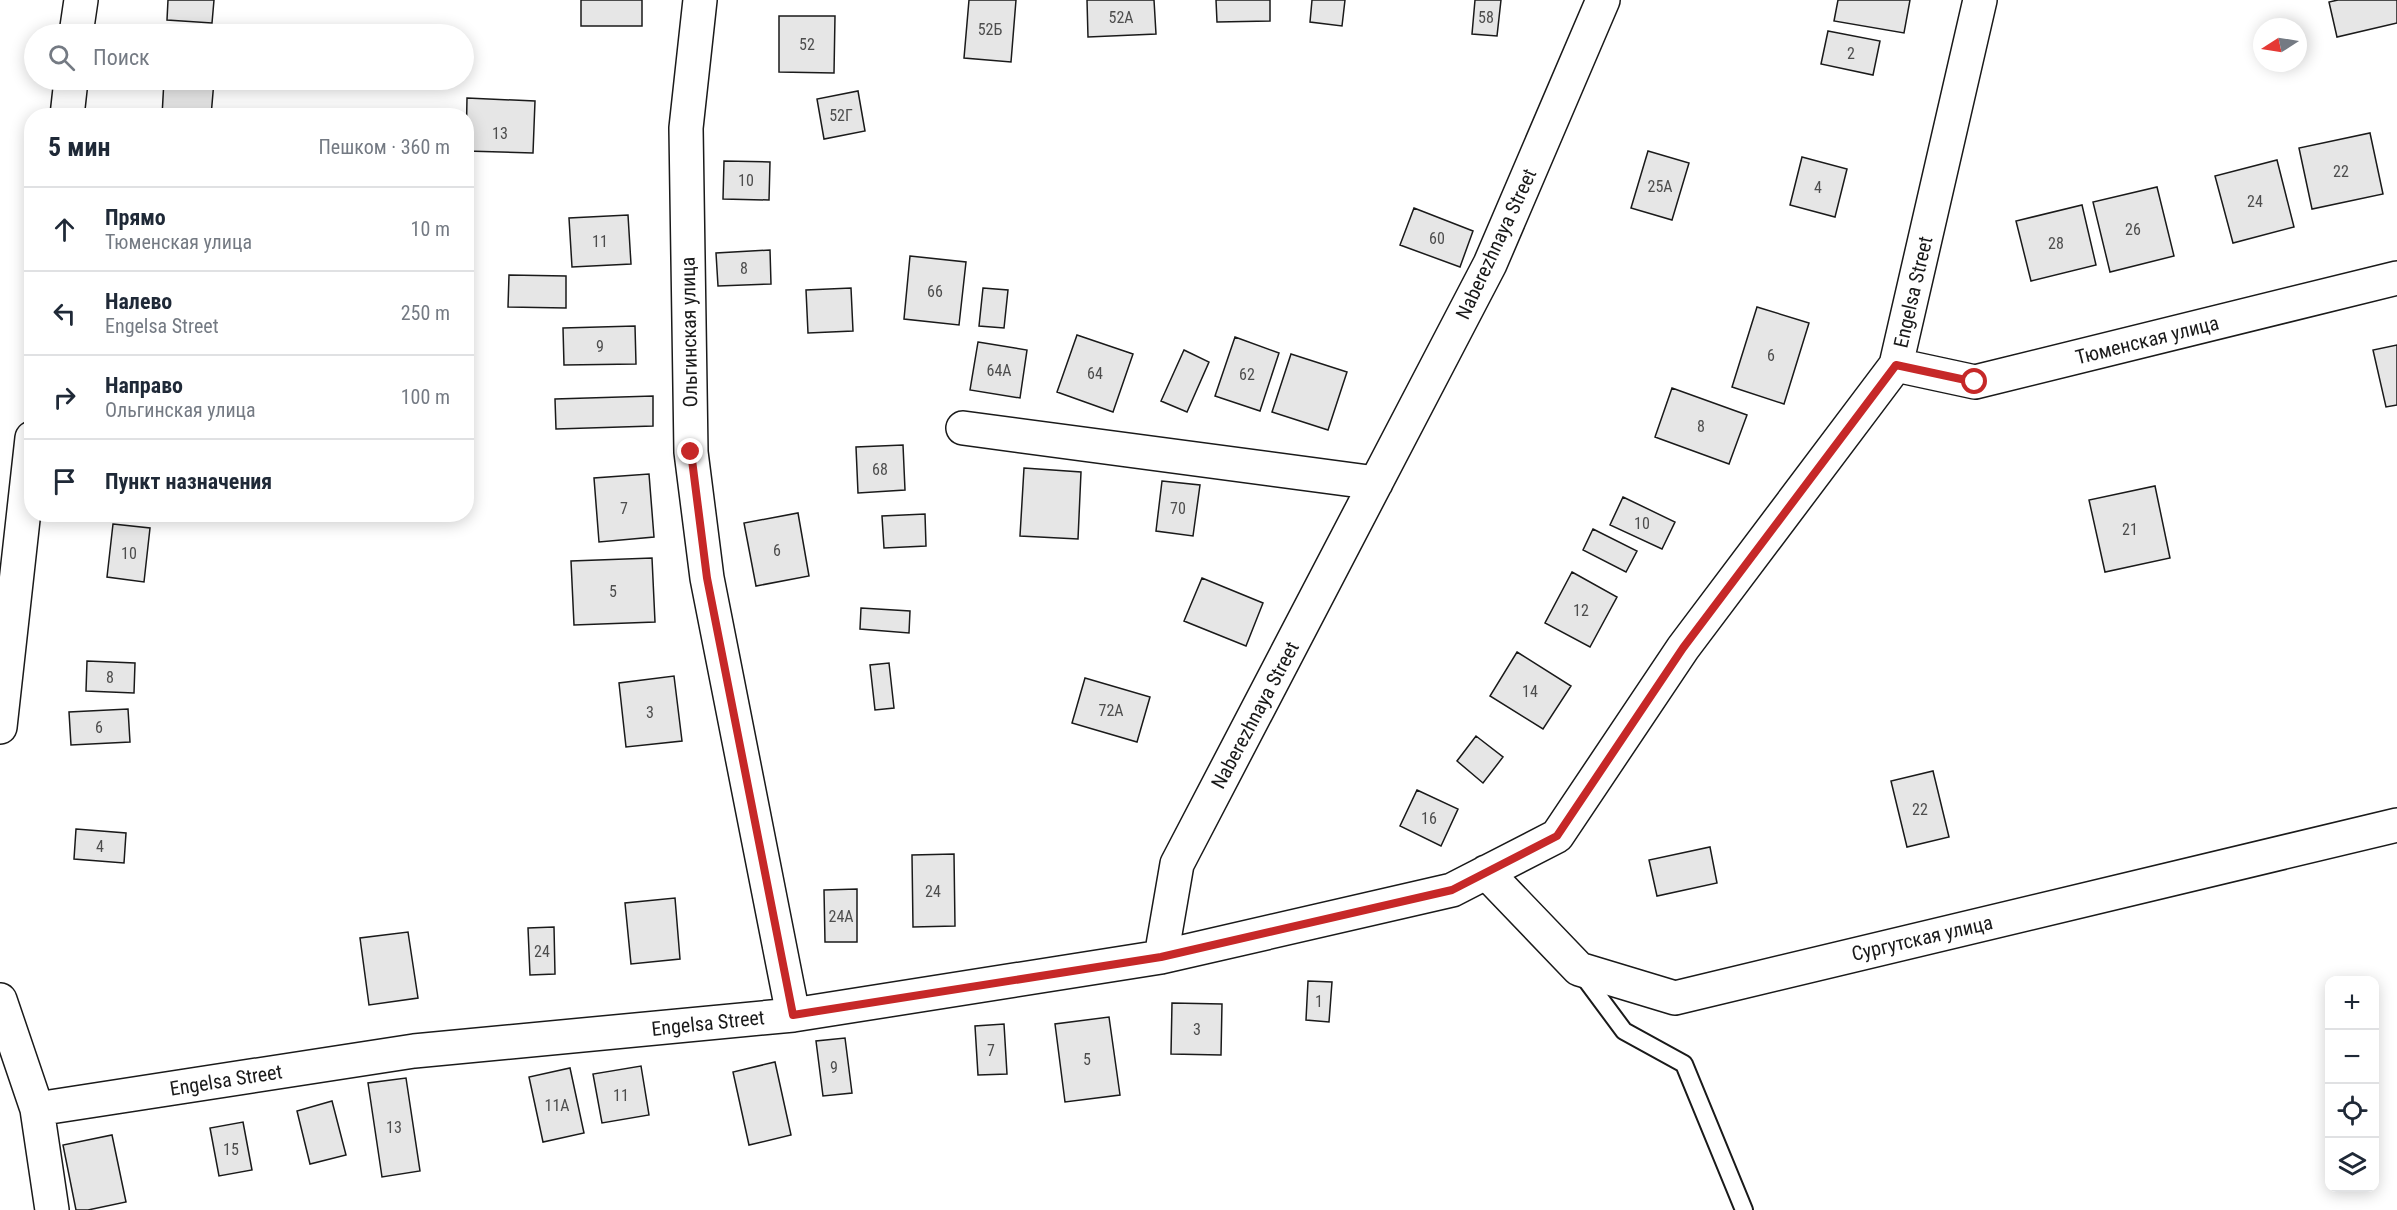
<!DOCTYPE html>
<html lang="ru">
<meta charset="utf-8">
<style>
body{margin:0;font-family:"Roboto Condensed",sans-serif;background:#f2f2f3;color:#1f2937}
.controls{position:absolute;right:18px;bottom:18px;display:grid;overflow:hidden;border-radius:12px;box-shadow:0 3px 15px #0003}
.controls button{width:54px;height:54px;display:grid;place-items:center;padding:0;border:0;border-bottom:2px solid #e0e1e3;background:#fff;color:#1f2937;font:30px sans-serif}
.compass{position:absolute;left:2253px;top:18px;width:54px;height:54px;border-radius:50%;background:#fff;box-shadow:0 3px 15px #0003;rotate:258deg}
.stop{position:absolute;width:18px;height:18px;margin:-14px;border:4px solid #c62828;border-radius:50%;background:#fff}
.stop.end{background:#c62828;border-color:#fff;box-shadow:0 2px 6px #0008}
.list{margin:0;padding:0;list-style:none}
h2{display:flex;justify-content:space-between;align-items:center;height:78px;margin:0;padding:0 24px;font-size:26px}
h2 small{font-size:20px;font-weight:400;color:#747a83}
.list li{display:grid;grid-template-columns:39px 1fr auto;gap:18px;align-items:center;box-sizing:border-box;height:84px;padding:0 24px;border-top:2px solid #e0e1e3}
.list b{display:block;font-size:22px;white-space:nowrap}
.list p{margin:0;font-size:20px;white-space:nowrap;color:#747a83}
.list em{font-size:20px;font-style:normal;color:#747a83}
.icon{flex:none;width:33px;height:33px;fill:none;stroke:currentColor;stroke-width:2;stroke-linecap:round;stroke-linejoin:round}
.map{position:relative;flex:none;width:2397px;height:1210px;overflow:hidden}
.search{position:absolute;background:#fff;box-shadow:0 3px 15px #0003;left:24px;top:24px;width:450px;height:66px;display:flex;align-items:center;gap:15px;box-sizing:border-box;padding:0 21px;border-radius:33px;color:#747a83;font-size:22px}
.panel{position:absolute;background:#fff;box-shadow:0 3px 15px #0003;left:24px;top:108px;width:450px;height:414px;border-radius:24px}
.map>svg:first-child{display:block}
.building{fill:#e6e6e6;stroke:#1a1a1a;stroke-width:1.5}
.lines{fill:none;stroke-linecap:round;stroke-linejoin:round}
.service-casing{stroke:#1a1a1a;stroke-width:20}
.minor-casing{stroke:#1a1a1a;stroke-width:36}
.service{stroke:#fff;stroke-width:16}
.minor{stroke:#fff;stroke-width:33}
.route{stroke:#c62828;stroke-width:8}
.labels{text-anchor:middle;stroke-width:4.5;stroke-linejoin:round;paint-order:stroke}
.number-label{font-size:16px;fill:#4d4d4d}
.street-label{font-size:20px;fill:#1a1a1a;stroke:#fff}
</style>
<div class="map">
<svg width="2397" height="1210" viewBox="0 0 2397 1210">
<rect width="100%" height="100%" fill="#fff"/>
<path class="building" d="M 168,0 L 214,0 L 212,23 L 167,20 Z
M 581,0 L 642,0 L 642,26 L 581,26 Z
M 969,0 L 1016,0 L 1011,62 L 964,58 Z
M 1087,0 L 1154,0 L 1156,34 L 1088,37 Z
M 1216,0 L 1270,0 L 1270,21 L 1217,22 Z
M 1312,0 L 1345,0 L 1342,26 L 1310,22 Z
M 1475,0 L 1501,0 L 1497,36 L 1472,34 Z
M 1838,0 L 1910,0 L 1904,33 L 1834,21 Z
M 2338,0 L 2397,0 L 2397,23 L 2337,37 L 2329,2 Z
M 779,16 L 835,16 L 834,73 L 779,72 Z
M 1828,31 L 1880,41 L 1873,75 L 1821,64 Z
M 164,80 L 214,81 L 211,116 L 162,116 Z
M 858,91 L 865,131 L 824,139 L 817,99 Z
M 467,98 L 535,101 L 533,153 L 466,151 Z
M 2370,133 L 2383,194 L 2312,209 L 2299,148 Z
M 1648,151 L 1689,163 L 1672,220 L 1631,208 Z
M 1802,157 L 1847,169 L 1835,217 L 1790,205 Z
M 2277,160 L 2294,227 L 2233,243 L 2215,176 Z
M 724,161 L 770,162 L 769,200 L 723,199 Z
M 2157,187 L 2174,256 L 2110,272 L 2093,202 Z
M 2082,205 L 2096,265 L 2031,281 L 2016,221 Z
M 1414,208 L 1473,231 L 1460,267 L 1400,245 Z
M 628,215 L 631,264 L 572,267 L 569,218 Z
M 770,250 L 771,284 L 718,286 L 716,253 Z
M 910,256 L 966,262 L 959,325 L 904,319 Z
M 509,275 L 566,276 L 566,308 L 508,307 Z
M 851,288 L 853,331 L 808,333 L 806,290 Z
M 983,288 L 1008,290 L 1004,328 L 979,326 Z
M 1757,307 L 1809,323 L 1784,404 L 1732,387 Z
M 635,326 L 636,364 L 564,365 L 563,328 Z
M 1077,335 L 1133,354 L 1113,412 L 1057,392 Z
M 1235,337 L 1279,353 L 1260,411 L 1215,396 Z
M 978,342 L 1027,350 L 1020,398 L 970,390 Z
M 2397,345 L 2397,405 L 2386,407 L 2373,350 Z
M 1184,350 L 1209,362 L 1187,412 L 1161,401 Z
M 1291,354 L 1347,372 L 1328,430 L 1272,412 Z
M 1672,388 L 1747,415 L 1729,464 L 1655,437 Z
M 653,396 L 653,426 L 556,429 L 555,399 Z
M 903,445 L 905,490 L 858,493 L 856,447 Z
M 1024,468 L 1081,472 L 1078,539 L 1020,536 Z
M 649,474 L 654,537 L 599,542 L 594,478 Z
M 1162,481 L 1200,485 L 1193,536 L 1156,531 Z
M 2155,486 L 2170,558 L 2105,572 L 2089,500 Z
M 1623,497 L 1675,522 L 1662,549 L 1610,525 Z
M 798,513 L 809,576 L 756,586 L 744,523 Z
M 102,514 L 153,514 L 153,517 Z
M 925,514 L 926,546 L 884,548 L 882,516 Z
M 113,524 L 150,528 L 144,582 L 107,577 Z
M 1593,529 L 1637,551 L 1626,572 L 1583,550 Z
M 652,558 L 655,622 L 574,625 L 571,561 Z
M 1572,572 L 1617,597 L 1590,647 L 1545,623 Z
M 1202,578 L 1263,603 L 1246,646 L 1184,621 Z
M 861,608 L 910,611 L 909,633 L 860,629 Z
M 1517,652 L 1571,686 L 1543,729 L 1490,696 Z
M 87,661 L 135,663 L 134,693 L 86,691 Z
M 889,663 L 894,708 L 875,710 L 870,665 Z
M 674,676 L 682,741 L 626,747 L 619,683 Z
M 1085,678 L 1150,697 L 1137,742 L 1072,723 Z
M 128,709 L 130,742 L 71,745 L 69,712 Z
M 1476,736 L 1503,757 L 1483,783 L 1457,761 Z
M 1933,771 L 1949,837 L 1907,847 L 1891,781 Z
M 1417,790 L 1458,809 L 1441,846 L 1400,826 Z
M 76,829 L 126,833 L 124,863 L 74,859 Z
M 1710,847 L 1717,883 L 1657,896 L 1649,860 Z
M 954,854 L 955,926 L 913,927 L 912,855 Z
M 857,889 L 857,942 L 825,942 L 824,890 Z
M 675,898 L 680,959 L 631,964 L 625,903 Z
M 554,927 L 555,974 L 530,975 L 528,928 Z
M 408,932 L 418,998 L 369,1005 L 360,938 Z
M 1308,981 L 1332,982 L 1329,1022 L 1306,1020 Z
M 1172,1003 L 1222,1004 L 1221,1055 L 1171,1054 Z
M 1109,1017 L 1120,1095 L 1065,1102 L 1055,1024 Z
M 1004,1024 L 1007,1074 L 978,1075 L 975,1026 Z
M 845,1038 L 852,1093 L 823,1096 L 816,1041 Z
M 775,1062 L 791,1135 L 749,1145 L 733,1072 Z
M 641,1066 L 649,1115 L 602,1123 L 593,1074 Z
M 570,1068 L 584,1133 L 543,1142 L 529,1077 Z
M 406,1078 L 420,1171 L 382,1177 L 368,1083 Z
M 332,1101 L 346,1155 L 310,1164 L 297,1111 Z
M 243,1122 L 252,1170 L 219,1176 L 210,1128 Z
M 112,1135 L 126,1202 L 88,1210 L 76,1210 L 63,1145 Z"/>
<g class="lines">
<defs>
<path id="service" d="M 1581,973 L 1624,1031 L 1684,1064 L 1744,1210"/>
<path id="minor" d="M 700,0 L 686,128 L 691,452 L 707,578 L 793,1015
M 76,34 L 81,0
M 67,116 L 71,80
M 1896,365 L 1975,382 L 2397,278
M 963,428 L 1376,483
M 0,727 L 32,438
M 1486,872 L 1579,969 L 1675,998 L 2397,825
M 1161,957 L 1177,864 L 1490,264 L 1603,0
M 0,1000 L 37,1109 L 52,1210
M 37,1109 L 414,1051 L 793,1015 L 1161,957 L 1452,890 L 1557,836 L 1683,648 L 1896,365 L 1980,0"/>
</defs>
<use href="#service" class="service-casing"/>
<use href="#minor" class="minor-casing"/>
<use href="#service" class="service"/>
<use href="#minor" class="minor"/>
</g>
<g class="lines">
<path class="route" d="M 691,452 L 707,578 L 793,1015 L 1161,957 L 1452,890 L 1557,836 L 1683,648 L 1896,365 L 1975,382"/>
</g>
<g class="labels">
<g class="number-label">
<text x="1121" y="23">52А</text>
<text x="1486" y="23">58</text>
<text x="990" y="35">52Б</text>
<text x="807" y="50">52</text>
<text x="1851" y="59">2</text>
<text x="841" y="121">52Г</text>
<text x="500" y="139">13</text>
<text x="2341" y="177">22</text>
<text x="746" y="186">10</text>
<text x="1660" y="192">25А</text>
<text x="1818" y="193">4</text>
<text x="2255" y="207">24</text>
<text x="2133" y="235">26</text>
<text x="1437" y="244">60</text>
<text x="600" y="247">11</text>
<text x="2056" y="249">28</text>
<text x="744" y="274">8</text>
<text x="935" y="297">66</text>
<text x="600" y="352">9</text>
<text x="1771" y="361">6</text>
<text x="999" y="376">64А</text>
<text x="1095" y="379">64</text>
<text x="1247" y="380">62</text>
<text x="1701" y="432">8</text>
<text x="880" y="475">68</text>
<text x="624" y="514">7</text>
<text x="1178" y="514">70</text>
<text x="1642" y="529">10</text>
<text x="2130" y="535">21</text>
<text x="777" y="556">6</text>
<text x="129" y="559">10</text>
<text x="613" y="597">5</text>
<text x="1581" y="616">12</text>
<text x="110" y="683">8</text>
<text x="1530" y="697">14</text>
<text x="1111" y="716">72А</text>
<text x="650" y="718">3</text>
<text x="99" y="733">6</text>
<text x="1920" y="815">22</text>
<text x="1429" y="824">16</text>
<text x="100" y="852">4</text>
<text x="933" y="897">24</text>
<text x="841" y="922">24А</text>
<text x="542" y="957">24</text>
<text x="1319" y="1007">1</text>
<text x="1197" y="1035">3</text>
<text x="991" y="1056">7</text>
<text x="1087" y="1065">5</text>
<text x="834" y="1073">9</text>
<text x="621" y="1101">11</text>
<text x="557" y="1111">11А</text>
<text x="394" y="1133">13</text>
<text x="231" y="1155">15</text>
</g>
<g class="street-label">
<text transform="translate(1496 244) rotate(-65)" y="7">Naberezhnaya Street</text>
<text transform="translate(1913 292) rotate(-77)" y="7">Engelsa Street</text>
<text transform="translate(689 332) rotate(-91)" y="7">Ольгинская улица</text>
<text transform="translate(2147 340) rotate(-14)" y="7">Тюменская улица</text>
<text transform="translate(1255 715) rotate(-62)" y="7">Naberezhnaya Street</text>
<text transform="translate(1922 938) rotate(-13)" y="7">Сургутская улица</text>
<text transform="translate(708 1023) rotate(-6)" y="7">Engelsa Street</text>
<text transform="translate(226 1080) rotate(-9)" y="7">Engelsa Street</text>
</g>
</g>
</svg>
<div class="controls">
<button>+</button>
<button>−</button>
<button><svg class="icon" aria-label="locate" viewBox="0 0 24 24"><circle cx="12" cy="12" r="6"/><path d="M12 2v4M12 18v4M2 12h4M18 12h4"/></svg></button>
<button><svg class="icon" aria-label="layers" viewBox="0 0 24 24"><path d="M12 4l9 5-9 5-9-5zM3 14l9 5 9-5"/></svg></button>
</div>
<svg class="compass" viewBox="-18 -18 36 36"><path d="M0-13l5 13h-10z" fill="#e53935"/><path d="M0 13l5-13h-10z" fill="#747a83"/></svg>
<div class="stop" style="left:1975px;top:382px"></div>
<div class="stop end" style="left:691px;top:452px"></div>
<div class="search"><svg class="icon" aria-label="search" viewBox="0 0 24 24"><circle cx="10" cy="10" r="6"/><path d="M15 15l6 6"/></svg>Поиск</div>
<section class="panel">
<h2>5 мин<small>Пешком · 360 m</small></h2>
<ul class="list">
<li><svg class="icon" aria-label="ahead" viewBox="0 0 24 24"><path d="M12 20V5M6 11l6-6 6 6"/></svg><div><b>Прямо</b><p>Тюменская улица</p></div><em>10 m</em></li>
<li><svg class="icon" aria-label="left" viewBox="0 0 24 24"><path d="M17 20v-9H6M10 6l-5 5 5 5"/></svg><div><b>Налево</b><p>Engelsa Street</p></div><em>250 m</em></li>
<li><svg class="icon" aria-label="right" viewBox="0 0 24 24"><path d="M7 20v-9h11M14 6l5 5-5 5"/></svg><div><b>Направо</b><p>Ольгинская улица</p></div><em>100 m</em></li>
<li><svg class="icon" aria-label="arrive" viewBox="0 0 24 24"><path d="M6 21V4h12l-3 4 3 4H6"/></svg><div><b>Пункт назначения</b></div></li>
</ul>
</section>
</div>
